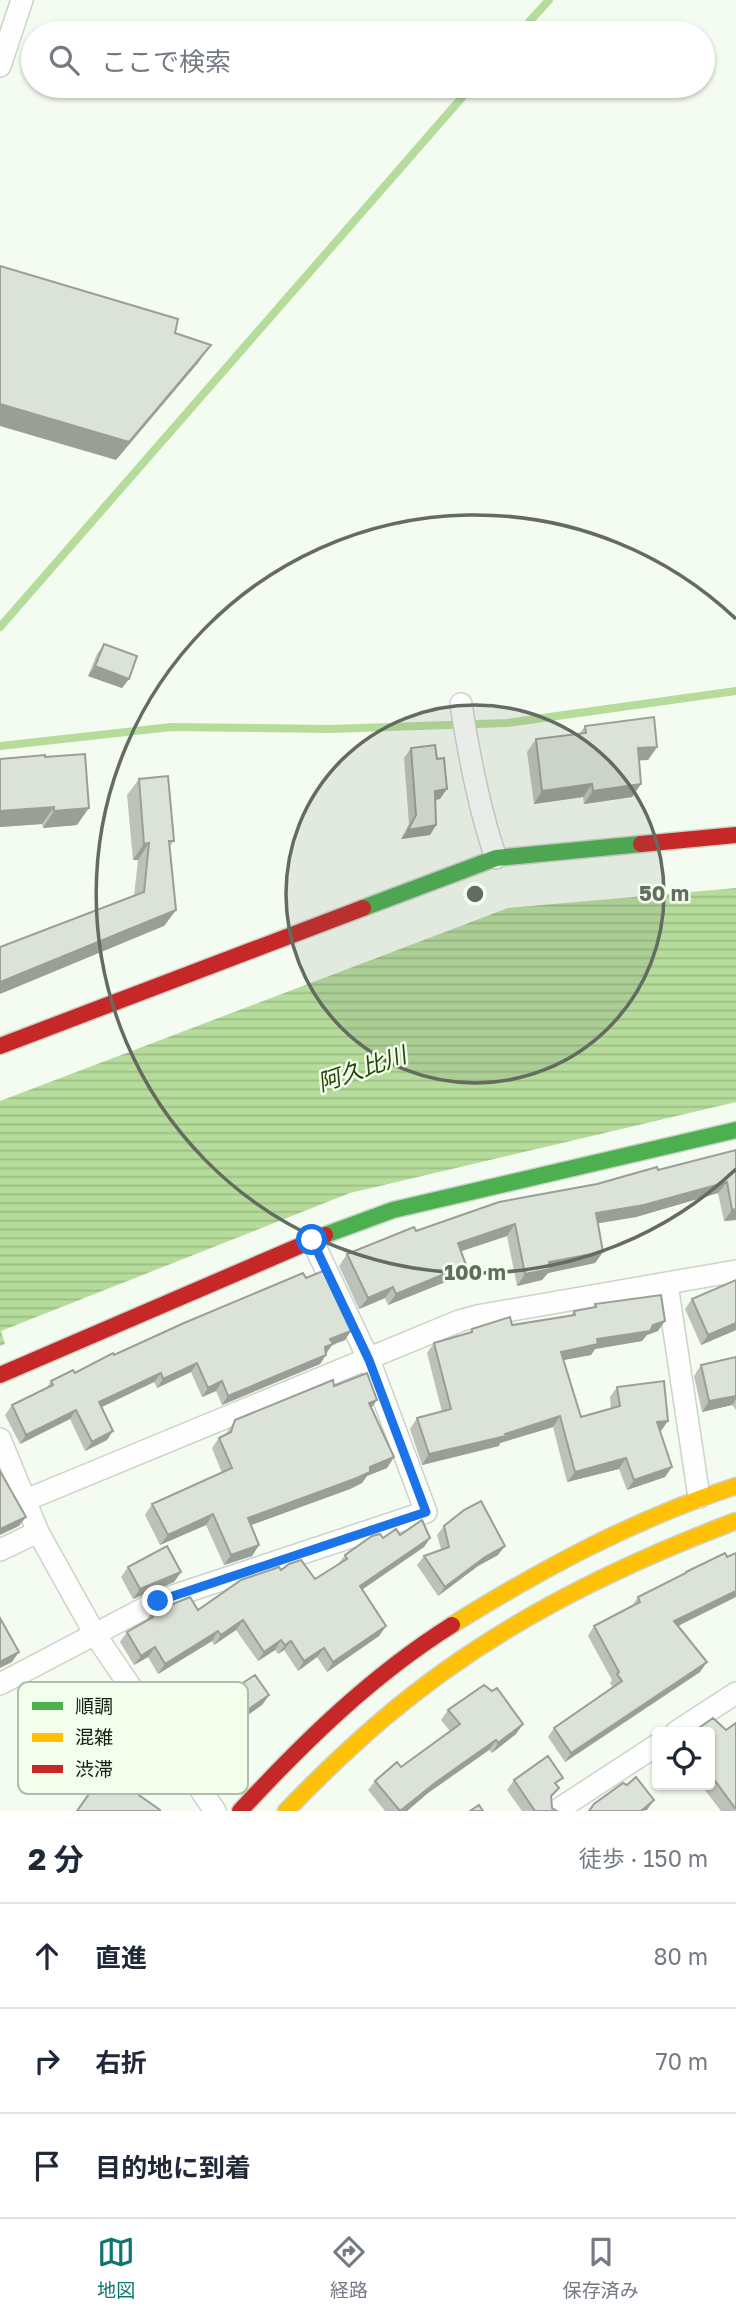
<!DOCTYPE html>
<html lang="ja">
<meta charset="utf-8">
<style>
body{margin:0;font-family:"Golos Text","Noto Sans JP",sans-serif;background:#f2f2f3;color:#1f2937}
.controls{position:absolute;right:21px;bottom:21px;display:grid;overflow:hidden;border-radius:7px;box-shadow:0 2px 5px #0004}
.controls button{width:63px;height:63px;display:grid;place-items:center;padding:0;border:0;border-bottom:2px solid #e0e1e3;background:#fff;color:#1f2937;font:35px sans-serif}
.stop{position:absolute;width:21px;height:21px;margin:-16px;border:5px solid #1a73e8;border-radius:50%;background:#fff}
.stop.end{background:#1a73e8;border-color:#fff;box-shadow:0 2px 7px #0008}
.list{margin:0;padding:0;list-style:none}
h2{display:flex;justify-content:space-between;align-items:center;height:91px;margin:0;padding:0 28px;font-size:30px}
h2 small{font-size:23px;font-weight:400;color:#747a83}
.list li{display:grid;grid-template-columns:46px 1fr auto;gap:21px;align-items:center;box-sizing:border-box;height:105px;padding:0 28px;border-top:2px solid #e0e1e3}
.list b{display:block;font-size:26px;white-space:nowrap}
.list em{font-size:23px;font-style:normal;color:#747a83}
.icon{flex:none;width:38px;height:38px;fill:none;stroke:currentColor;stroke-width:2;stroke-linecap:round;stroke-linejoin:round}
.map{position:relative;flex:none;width:736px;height:1811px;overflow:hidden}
.search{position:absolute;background:#fff;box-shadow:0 2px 5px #0004;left:21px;right:21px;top:21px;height:77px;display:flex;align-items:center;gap:18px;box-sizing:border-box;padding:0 24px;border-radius:38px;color:#747a83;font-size:26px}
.sheet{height:406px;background:#fff}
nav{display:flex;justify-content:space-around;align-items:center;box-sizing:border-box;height:98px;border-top:2px solid #e0e1e3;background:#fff;font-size:19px;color:#747a83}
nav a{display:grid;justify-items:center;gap:4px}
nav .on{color:#0f766e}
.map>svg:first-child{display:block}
.water{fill:url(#water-rules)}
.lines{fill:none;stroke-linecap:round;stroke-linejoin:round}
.stream{stroke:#b5dc9b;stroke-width:8}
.street-casing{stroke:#ccd3c8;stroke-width:24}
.fast-casing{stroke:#ccd3c8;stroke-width:19}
.slow-casing{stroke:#ccd3c8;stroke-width:19}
.jam-casing{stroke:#ccd3c8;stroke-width:19}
.street{stroke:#fdfefd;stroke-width:21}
.fast{stroke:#4caf50;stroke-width:16}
.slow{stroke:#ffc107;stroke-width:16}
.jam{stroke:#c62828;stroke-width:16}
.wall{fill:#bcc2b9}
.shaded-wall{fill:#999e96}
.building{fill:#dbe2d7;stroke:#999e96;stroke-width:2}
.route{stroke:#1a73e8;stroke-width:9}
.ring{fill:none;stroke:#646b60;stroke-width:3.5}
.labels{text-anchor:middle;stroke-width:5;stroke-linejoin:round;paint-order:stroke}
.water-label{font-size:23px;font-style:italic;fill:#254506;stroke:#f3ffec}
.key{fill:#f3ffec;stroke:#b1bcab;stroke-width:2}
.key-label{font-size:19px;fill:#171e13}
.centre{fill:#646b60;stroke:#f3ffec;stroke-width:3.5}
.ring-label{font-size:21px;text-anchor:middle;font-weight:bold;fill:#646b60;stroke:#f3ffec;stroke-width:5;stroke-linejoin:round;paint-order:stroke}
</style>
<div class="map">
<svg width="736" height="1811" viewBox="0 0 736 1811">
<defs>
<pattern id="water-rules" width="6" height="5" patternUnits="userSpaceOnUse" patternTransform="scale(1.75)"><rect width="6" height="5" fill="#b5dc9b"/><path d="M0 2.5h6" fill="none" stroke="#9bbc85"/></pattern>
</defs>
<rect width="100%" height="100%" fill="#f4fbf0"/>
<path class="water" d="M 736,888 L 736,1102 L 350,1193 L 1,1331 L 5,1344 L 0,1346 L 0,1101 L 508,908 Z"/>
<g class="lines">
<path class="stream" d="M 519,33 L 549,0
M 0,627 L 472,86
M 0,746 L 171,727 L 330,729 L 507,723 L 736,691"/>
<defs>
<path id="street" d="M 0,66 L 22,0
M 461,704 C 469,756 479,809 496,858
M 667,1284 L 699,1497
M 0,1439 L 38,1532 L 96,1636 L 215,1811
M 26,1500 L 459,1321 L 477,1316 L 736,1271
M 0,1550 L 38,1532
M 0,1684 L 158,1601 L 426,1512 L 369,1360 L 312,1240
M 676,1732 L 736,1693
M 556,1811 L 657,1745"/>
<path id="fast" d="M 363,908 L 496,858 L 641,844
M 325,1235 L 393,1210 L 736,1130"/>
<path id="slow" d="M 452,1625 C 542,1569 634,1519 736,1486
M 286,1811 C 317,1779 349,1748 383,1719 C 487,1630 609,1569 736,1521"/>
<path id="jam" d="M 641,844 L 736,835
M 0,1046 L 363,908
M 0,1375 L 325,1235
M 240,1811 C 304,1742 371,1676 452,1625"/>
</defs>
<use href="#street" class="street-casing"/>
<use href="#fast" class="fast-casing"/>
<use href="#slow" class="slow-casing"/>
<use href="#jam" class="jam-casing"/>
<use href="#street" class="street"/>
<use href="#fast" class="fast"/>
<use href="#slow" class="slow"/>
<use href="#jam" class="jam"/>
</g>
<path class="wall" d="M 104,644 L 129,679 L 122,688 L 88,676 L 97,654 Z
M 585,726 L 657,747 L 648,760 L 639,760 L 641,784 L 632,797 L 584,804 L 583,797 L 534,804 L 527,752 L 536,739 L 580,733 Z
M 411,748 L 440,799 L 435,800 L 436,825 L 430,835 L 401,839 L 409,824 L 404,758 Z
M 45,757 L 77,825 L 43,828 L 42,824 L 0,827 L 0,759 Z
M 139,779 L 174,841 L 169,847 L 176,910 L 164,926 L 134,896 L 138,860 L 133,860 L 127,795 Z
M 736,1150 L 736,1220 L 724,1221 L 718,1193 L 636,1217 L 598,1223 L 603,1252 L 595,1263 L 548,1273 L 542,1280 L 517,1286 L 507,1236 L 461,1251 L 466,1265 L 458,1277 L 388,1305 L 385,1298 L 359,1309 L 339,1266 L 347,1254 L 416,1231 L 597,1184 L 658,1170 Z
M 692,1299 L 736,1330 L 701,1345 L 685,1309 Z
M 595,1304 L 658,1331 L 647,1335 L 642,1341 L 595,1349 L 591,1355 L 563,1360 L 581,1417 L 611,1409 L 610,1397 L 617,1387 L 661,1431 L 660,1431 L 665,1477 L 627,1490 L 619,1469 L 567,1482 L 553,1427 L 500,1443 L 499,1446 L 422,1465 L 410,1429 L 417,1418 L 442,1412 L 427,1353 L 434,1343 L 469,1333 L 472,1329 L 512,1325 L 571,1315 L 574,1311 L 593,1308 Z
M 345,1340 L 332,1345 L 320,1364 L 222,1405 L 216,1391 L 202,1397 L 191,1372 L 157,1388 L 154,1382 L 102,1407 L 107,1440 L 85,1451 L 70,1419 L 20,1444 L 5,1415 L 12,1405 L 46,1389 L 51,1381 L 75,1373 L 114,1355 Z
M 736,1357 L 736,1410 L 732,1405 L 702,1412 L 694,1376 L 701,1365 Z
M 334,1386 L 371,1409 L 394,1457 L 387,1468 L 367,1476 L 362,1483 L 350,1489 L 251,1525 L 259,1545 L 252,1556 L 224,1565 L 206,1525 L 160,1545 L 145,1515 L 152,1504 L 222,1473 L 212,1448 L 219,1438 L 226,1434 L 235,1420 Z
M 444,1526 L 498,1555 L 478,1566 L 438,1596 L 417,1565 L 424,1556 L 441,1549 L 437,1535 Z
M 400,1535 L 430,1538 L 424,1547 L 362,1589 L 386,1626 L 379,1636 L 327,1672 L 317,1657 L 298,1671 L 284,1650 L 278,1654 L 275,1650 L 258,1661 L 236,1630 L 214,1645 L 212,1641 L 158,1674 L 148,1657 L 134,1665 L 120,1642 L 127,1632 L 146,1621 L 151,1613 L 198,1610 L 281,1570 L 315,1579 L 338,1564 L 345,1555 L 383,1538 Z
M 725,1553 L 678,1626 L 700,1672 L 565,1762 L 548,1737 L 554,1728 L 613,1687 L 610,1683 L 612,1680 L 588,1636 L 594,1626 L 632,1606 L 638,1597 L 683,1575 L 686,1572 Z
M 128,1567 L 181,1572 L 174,1582 L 133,1599 L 121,1577 Z
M 269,1695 L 262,1705 L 229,1728 L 214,1707 L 221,1697 Z
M 448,1710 L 516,1734 L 492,1753 L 489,1750 L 428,1793 L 407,1811 L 385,1811 L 368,1790 L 375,1781 L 401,1767 L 450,1731 L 441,1720 Z
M 726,1730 L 736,1811 L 721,1811 L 701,1785 L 710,1785 L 710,1732 Z
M 202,1732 L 236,1765 L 219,1777 L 195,1742 Z
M 514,1780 L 557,1786 L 551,1799 L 552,1808 L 557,1811 L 522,1811 L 507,1790 Z"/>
<path class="shaded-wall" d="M 211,345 L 198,363 L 116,460 L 0,426 L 0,404 Z
M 95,666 L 129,679 L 122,688 L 88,676 Z
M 657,747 L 648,760 L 629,761 L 638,748 Z
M 592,784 L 583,797 L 534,804 L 542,791 Z
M 641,784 L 632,797 L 584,804 L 593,791 Z
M 447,789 L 440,799 L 428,801 L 435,791 Z
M 54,807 L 42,824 L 0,827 L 0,811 Z
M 89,808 L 77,825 L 43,828 L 54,811 Z
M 436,825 L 430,835 L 401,839 L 408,830 Z
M 149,843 L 138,860 L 133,860 L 144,844 Z
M 176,910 L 164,926 L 0,994 L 0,982 Z
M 727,1182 L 718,1193 L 636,1217 L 588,1225 L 596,1213 Z
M 736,1209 L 736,1220 L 724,1221 L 732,1210 Z
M 515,1224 L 507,1236 L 450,1255 L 458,1243 Z
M 603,1252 L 595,1263 L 548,1273 L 542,1280 L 517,1286 L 525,1274 L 549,1262 Z
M 466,1265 L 458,1277 L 388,1305 L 396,1294 Z
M 393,1287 L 385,1298 L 359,1309 L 368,1298 Z
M 665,1321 L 658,1331 L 647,1335 L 642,1341 L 595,1349 L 591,1355 L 553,1362 L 561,1352 L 597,1339 Z
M 736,1323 L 736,1330 L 701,1345 L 708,1335 Z
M 351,1331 L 345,1340 L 332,1345 L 326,1353 L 318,1357 L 330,1339 Z
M 326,1355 L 320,1364 L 222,1405 L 228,1396 Z
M 197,1363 L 191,1372 L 157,1388 L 163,1379 Z
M 161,1373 L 154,1382 L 93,1411 L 99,1402 Z
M 222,1381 L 216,1391 L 202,1397 L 208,1388 Z
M 736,1396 L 736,1399 L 732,1405 L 702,1412 L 709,1401 Z
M 377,1400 L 370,1410 L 369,1403 Z
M 76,1410 L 70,1419 L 20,1444 L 26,1435 Z
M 560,1416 L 553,1427 L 500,1443 L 499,1446 L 422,1465 L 429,1454 L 505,1434 Z
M 668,1421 L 661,1431 L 650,1432 L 657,1422 Z
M 113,1431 L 107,1440 L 85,1451 L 92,1442 Z
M 394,1457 L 387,1468 L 367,1476 L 362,1483 L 350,1489 L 240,1529 L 248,1518 Z
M 626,1458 L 619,1469 L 567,1482 L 575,1472 Z
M 672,1467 L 665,1477 L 627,1490 L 634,1480 Z
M 213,1514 L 206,1525 L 160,1545 L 168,1535 Z
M 26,1517 L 19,1526 L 0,1535 L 0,1529 Z
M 430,1538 L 424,1547 L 353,1596 L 360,1586 Z
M 259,1545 L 252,1556 L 224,1565 L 231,1555 Z
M 505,1546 L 498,1555 L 478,1566 L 438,1596 L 445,1587 L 485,1557 Z
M 181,1572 L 174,1582 L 133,1599 L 140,1589 Z
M 736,1591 L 736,1597 L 668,1631 L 674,1621 Z
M 243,1620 L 236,1630 L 214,1645 L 221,1635 Z
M 386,1626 L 379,1636 L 327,1672 L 333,1662 Z
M 218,1631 L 212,1641 L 158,1674 L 165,1664 Z
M 281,1640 L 275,1650 L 258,1661 L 264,1652 Z
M 291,1641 L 284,1650 L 278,1654 L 285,1645 Z
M 155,1647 L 148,1657 L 134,1665 L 141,1656 Z
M 324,1648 L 317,1657 L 298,1671 L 304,1661 Z
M 19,1652 L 12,1662 L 0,1668 L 0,1662 Z
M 707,1662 L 700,1672 L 565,1762 L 571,1753 Z
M 269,1695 L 262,1705 L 229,1728 L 236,1718 Z
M 523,1724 L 516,1734 L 492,1753 L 498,1743 Z
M 496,1740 L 489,1750 L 428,1793 L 407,1811 L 402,1811 L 435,1783 Z
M 243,1755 L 236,1765 L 219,1777 L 226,1767 Z
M 654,1800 L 647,1810 L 641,1811 Z"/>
<path class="building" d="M 0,266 L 178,319 L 175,333 L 211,345 L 129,442 L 0,404 Z
M 104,644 L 137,656 L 129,679 L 95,666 Z
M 654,717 L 657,747 L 638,748 L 641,784 L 593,791 L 592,784 L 542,791 L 536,739 L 586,733 L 585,726 Z
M 435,745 L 437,759 L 444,758 L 447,789 L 435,791 L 436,825 L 408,830 L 416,815 L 411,748 Z
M 85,754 L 89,808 L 54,811 L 54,807 L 0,811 L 0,759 L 45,755 L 45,757 Z
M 168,776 L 174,841 L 169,841 L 176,910 L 0,982 L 0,947 L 144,892 L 149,843 L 144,844 L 139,779 Z
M 736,1150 L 736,1209 L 732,1210 L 727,1182 L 644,1205 L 596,1213 L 603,1252 L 549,1262 L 550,1269 L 525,1274 L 515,1224 L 458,1243 L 466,1265 L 396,1294 L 393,1287 L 368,1298 L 347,1254 L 414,1227 L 416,1231 L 499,1202 L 597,1184 L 657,1167 L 658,1170 Z
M 323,1271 L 351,1331 L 330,1339 L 333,1344 L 325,1347 L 326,1355 L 228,1396 L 222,1381 L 208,1388 L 197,1363 L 163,1379 L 161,1373 L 99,1402 L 113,1431 L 92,1442 L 76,1410 L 26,1435 L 12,1405 L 53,1385 L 51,1381 L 73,1370 L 75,1373 L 113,1353 L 114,1355 L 184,1323 L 303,1273 L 306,1278 Z
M 736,1280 L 736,1323 L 708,1335 L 692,1299 Z
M 661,1295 L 665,1321 L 653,1325 L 650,1331 L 597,1339 L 598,1344 L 561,1352 L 581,1417 L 620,1406 L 617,1387 L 664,1381 L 668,1421 L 657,1422 L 672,1467 L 634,1480 L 626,1458 L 575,1472 L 560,1416 L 505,1434 L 506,1436 L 429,1454 L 417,1418 L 451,1409 L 434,1343 L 472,1332 L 472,1329 L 510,1317 L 512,1325 L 575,1315 L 574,1311 L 596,1307 L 595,1304 Z
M 736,1357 L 736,1396 L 709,1401 L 701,1365 Z
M 367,1373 L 377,1400 L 369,1403 L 394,1457 L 370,1467 L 370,1472 L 357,1478 L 248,1518 L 259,1545 L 231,1555 L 213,1514 L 168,1535 L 152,1504 L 232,1468 L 219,1438 L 231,1432 L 235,1420 L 333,1380 L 334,1386 Z
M 0,1471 L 26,1517 L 0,1529 Z
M 481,1501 L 505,1546 L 485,1557 L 445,1587 L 424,1556 L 449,1547 L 444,1526 L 464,1510 Z
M 422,1520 L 430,1538 L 360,1586 L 386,1626 L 333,1662 L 324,1648 L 304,1661 L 291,1641 L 285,1645 L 281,1640 L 264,1652 L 243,1620 L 221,1635 L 218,1631 L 165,1664 L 155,1647 L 141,1656 L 127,1632 L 153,1617 L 151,1613 L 190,1597 L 198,1610 L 241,1580 L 279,1567 L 281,1570 L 289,1564 L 301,1560 L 315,1579 L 347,1559 L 345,1555 L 372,1536 L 380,1534 L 383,1538 L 396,1529 L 400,1535 Z
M 167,1546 L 181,1572 L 140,1589 L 128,1567 Z
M 725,1553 L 727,1557 L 736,1553 L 736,1591 L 674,1621 L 707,1662 L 571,1753 L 554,1728 L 622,1681 L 617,1674 L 619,1672 L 594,1626 L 640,1602 L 638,1597 L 686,1573 L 686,1572 Z
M 0,1618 L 19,1652 L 0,1662 Z
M 255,1675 L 269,1695 L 236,1718 L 221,1697 Z
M 484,1685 L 492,1691 L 497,1688 L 523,1724 L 498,1743 L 496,1740 L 435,1783 L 400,1811 L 375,1781 L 397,1762 L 401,1767 L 460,1724 L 448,1710 Z
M 713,1718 L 726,1730 L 736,1723 L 736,1807 L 735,1808 L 710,1774 L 710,1732 L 693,1732 Z
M 548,1756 L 563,1778 L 555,1783 L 559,1788 L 551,1796 L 552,1808 L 557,1811 L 535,1811 L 514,1780 Z
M 105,1771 L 160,1810 L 160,1811 L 77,1811 Z
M 636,1777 L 654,1800 L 641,1811 L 589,1811 L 594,1804 L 623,1783 L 627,1785 Z
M 479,1805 L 483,1811 L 470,1811 Z"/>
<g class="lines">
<path class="route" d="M 158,1601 L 426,1512 L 369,1360 L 312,1240"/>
</g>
<circle cx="475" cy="894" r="189" fill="#646b60" fill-opacity=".12"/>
<g class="ring">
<circle cx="475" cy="894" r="189"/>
<path d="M736 1169A379 379 0 1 1 736 619"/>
</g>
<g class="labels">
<g class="water-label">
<text transform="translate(362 1069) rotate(-19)" y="8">阿久比川</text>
</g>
</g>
<rect x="18" y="1682" width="230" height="112" rx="10" class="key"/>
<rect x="32" y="1702" width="31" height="8" fill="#4caf50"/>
<rect x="32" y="1733" width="31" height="9" fill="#ffc107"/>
<rect x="32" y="1765" width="31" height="8" fill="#c62828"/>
<g class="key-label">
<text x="75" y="1713">順調</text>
<text x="75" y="1744">混雑</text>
<text x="75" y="1776">渋滞</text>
</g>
<circle cx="475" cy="894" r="10" class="centre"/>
<g class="ring-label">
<text x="664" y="901">50 m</text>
<text x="475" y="1280">100 m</text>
</g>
</svg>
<div class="controls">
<button><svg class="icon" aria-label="locate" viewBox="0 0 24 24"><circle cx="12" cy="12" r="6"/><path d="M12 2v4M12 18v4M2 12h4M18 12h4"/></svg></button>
</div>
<div class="stop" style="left:312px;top:1240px"></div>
<div class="stop end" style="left:158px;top:1601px"></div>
<div class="search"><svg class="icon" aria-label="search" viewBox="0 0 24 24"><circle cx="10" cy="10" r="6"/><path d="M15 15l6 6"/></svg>ここで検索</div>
</div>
<section class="sheet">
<h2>2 分<small>徒歩 · 150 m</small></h2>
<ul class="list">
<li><svg class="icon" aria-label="ahead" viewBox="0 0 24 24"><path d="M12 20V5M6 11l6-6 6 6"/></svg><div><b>直進</b></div><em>80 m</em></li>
<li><svg class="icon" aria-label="right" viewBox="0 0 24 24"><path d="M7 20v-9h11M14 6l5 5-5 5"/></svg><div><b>右折</b></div><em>70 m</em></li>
<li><svg class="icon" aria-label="arrive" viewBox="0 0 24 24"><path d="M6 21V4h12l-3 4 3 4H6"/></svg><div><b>目的地に到着</b></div></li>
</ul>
</section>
<nav>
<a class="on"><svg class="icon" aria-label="map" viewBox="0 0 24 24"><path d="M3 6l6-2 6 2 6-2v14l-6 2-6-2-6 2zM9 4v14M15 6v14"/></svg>地図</a>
<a><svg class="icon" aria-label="directions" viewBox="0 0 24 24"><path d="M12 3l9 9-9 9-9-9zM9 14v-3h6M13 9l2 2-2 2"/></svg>経路</a>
<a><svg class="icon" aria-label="saved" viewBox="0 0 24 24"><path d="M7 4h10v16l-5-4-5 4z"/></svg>保存済み</a>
</nav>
